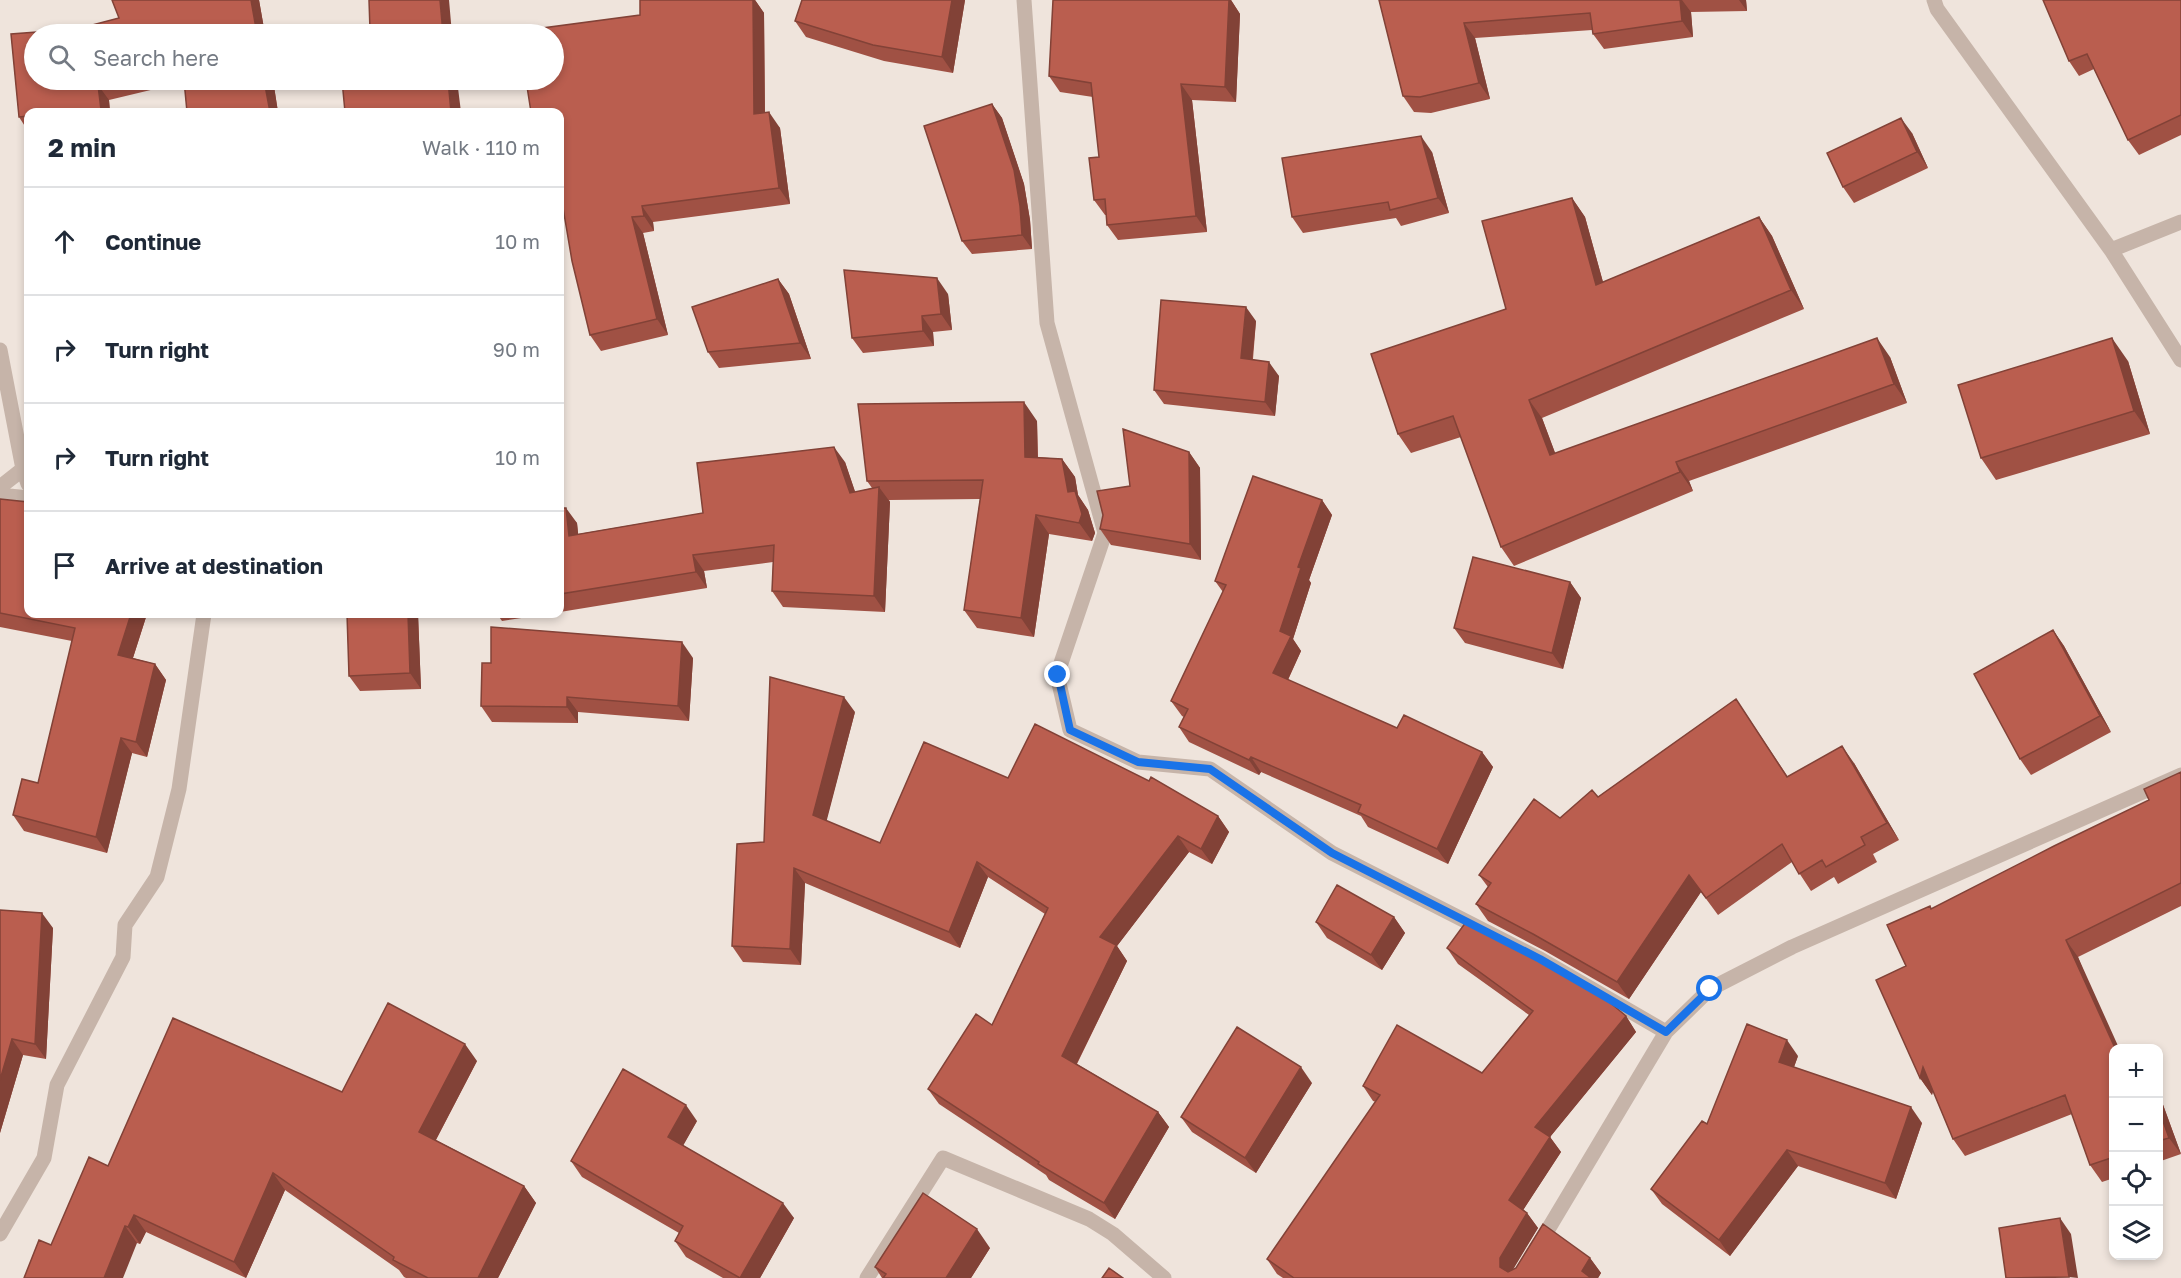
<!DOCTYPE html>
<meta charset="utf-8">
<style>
body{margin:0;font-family:"Golos Text",sans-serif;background:#f2f2f3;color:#1f2937}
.controls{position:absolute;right:18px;bottom:18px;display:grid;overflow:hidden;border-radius:12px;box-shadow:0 3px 9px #0003}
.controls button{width:54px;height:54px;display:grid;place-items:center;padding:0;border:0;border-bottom:2px solid #e0e1e3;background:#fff;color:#1f2937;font:30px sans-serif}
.stop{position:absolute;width:18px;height:18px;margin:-14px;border:4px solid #1a73e8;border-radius:50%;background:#fff}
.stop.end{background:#1a73e8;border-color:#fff;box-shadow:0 2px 6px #0008}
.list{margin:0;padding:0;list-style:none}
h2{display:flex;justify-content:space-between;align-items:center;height:78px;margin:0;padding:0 24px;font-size:26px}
h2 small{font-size:20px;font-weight:400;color:#747a83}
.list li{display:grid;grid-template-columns:39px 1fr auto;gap:18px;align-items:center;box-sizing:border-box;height:108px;padding:0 24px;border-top:2px solid #e0e1e3}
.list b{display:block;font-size:22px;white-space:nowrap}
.list em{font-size:20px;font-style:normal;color:#747a83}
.icon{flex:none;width:33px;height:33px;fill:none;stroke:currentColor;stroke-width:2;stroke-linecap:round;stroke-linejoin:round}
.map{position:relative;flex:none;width:2181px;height:1278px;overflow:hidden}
.search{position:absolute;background:#fff;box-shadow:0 3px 9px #0003;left:24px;top:24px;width:540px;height:66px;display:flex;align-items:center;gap:15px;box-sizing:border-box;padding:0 21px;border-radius:33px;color:#747a83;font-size:22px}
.panel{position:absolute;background:#fff;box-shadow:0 3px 9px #0003;left:24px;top:108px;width:540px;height:510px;border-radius:12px}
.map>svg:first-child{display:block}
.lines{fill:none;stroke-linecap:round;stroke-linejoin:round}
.street{stroke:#c6b4a9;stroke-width:15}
.wall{fill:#a05144}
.shaded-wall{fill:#824237}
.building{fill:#ba5e4f;stroke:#824237;stroke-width:1.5}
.route{stroke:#1a73e8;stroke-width:8}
</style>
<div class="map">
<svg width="2181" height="1278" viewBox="0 0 2181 1278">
<rect width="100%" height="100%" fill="#efe4dc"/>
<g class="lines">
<path class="street" d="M 1024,0 L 1047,323 L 1105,533 L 1057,675 L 1070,730 L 1138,762 L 1210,769 L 1332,853 L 1540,959 L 1666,1032
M 1934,0 L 1937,9 L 2111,250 L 2181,360
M 2111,250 L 2181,222
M 0,350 L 23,469 L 28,484
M 0,487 L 23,469
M 0,495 L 28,498
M 0,1234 L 44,1158 L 57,1085 L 123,957 L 125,925 L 157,877 L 179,789 L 204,614
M 867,1278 L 943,1158 L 1089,1219 L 1113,1234 L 1164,1278
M 1519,1278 L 1666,1032 L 1710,989 L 1792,947 L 2181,775"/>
</g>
<path class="wall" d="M 112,0 L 259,0 L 265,34 L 34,34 L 34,80 L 273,80 L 278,112 L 187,112 L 184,82 L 109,100 L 110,112 L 28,112 L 28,131 L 19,117 L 11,34 L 77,29 L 119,18 Z
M 640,0 L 755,0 L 764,13 L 765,113 L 780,128 L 790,204 L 653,222 L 654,231 L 643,233 L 668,335 L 601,351 L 590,335 L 640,15 Z
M 965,0 L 953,73 L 884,61 L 806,37 L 795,21 Z
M 1053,0 L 1231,0 L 1240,14 L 1236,102 L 1192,100 L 1207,232 L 1118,240 L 1107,225 L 1106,215 L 1105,215 L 1094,200 L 1099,157 L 1093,97 L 1060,92 L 1049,76 Z
M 1379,0 L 1746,0 L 1747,11 L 1691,12 L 1693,37 L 1604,49 L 1593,34 L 1592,30 L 1475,38 L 1490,99 L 1431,113 L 1414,112 L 1403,96 Z
M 2181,0 L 2181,135 L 2139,155 L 2128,140 L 2094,69 L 2079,76 L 2069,61 Z
M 992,104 L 1002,118 L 1024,184 L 1030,220 L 1032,249 L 972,254 L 962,241 Z
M 1912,133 L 1928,168 L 1854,203 L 1843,187 Z
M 1432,152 L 1449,213 L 1401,226 L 1396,218 L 1303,233 L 1292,217 Z
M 1572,198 L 1585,217 L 1603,282 L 1759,217 L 1772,236 L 1804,309 L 1542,418 L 1555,453 L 1890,357 L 1907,403 L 1689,481 L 1693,491 L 1514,566 L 1501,547 L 1461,437 L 1411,453 L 1398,434 L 1506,309 Z
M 778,279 L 789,294 L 811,359 L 719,368 L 708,352 Z
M 948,294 L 952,330 L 933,332 L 934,346 L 863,353 L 852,338 Z
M 1256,321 L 1253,359 L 1279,376 L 1275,416 L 1164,404 L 1154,390 Z
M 2128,361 L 2150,434 L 1996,480 L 1981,458 Z
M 1037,421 L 1038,457 L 1062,459 L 1075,477 L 1078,495 L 1088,510 L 1095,533 L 1092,541 L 1049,534 L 1034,637 L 977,628 L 964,610 L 980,499 L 889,500 L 890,502 L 885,612 L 783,607 L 772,591 L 773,562 L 704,571 L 707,588 L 560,612 L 560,508 L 577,523 L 578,534 L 703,513 L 845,462 L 855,492 L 872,488 L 867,481 Z
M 1189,452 L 1200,468 L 1201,560 L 1111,545 L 1100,529 L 1130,486 Z
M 0,499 L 28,614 L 147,614 L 133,658 L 155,664 L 166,680 L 147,757 L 132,753 L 107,853 L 24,831 L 13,815 L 38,783 L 72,641 L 0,627 Z
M 1322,500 L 1332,515 L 1309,580 L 1311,583 L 1293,639 L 1301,651 L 1288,680 L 1397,728 L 1482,752 L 1493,767 L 1448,864 L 1368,827 L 1361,816 L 1261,772 L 1259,775 L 1189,742 L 1179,727 L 1184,717 L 1182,716 L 1171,701 L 1223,592 L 1215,581 Z
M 1570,582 L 1581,598 L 1563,669 L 1465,643 L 1454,628 Z
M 347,614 L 418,614 L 421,689 L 360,691 L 349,676 Z
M 497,614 L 548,614 L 502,621 Z
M 2053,630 L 2064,646 L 2111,732 L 2031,775 L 2020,759 Z
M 693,658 L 689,721 L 578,712 L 578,723 L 492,722 L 481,706 Z
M 1736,699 L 1788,777 L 1854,763 L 1899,840 L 1873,854 L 1877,862 L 1838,884 L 1834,877 L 1811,891 L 1792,862 L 1718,915 L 1701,892 L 1629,999 L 1545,951 L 1488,921 L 1476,904 L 1488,887 L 1479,875 L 1560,818 L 1598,797 Z
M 855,712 L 826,821 L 880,843 L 1008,778 L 1218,816 L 1229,832 L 1212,864 L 1189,852 L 1117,946 L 1127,961 L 1077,1064 L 1158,1112 L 1169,1127 L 1115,1219 L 1049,1180 L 1046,1175 L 939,1104 L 928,1089 L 992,1025 L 1045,914 L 988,877 L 960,948 L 805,883 L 801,965 L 743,962 L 732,946 L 764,842 Z
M 2181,772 L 2181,906 L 2078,957 L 2114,1048 L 2114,1178 L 2102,1182 L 2090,1165 L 2072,1114 L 1965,1156 L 1953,1139 L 1933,1091 L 1932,1095 L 1920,1078 L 1906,966 L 1931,909 L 2149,800 Z
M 0,910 L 53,928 L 46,1059 L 23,1055 L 0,1133 Z
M 1394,917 L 1405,933 L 1382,970 L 1327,938 L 1316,922 Z
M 1447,948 L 1626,1016 L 1636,1032 L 1550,1137 L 1561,1152 L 1523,1210 L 1527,1213 L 1538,1228 L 1512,1270 L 1590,1258 L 1601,1273 L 1598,1278 L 1283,1278 L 1277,1274 L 1267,1259 L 1376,1102 L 1373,1101 L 1363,1086 L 1482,1073 L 1529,1015 L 1458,964 Z
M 1798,1056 L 1794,1067 L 1922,1123 L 1896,1199 L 1798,1166 L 1730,1256 L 1662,1204 L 1651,1189 L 1707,1124 Z
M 477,1061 L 436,1140 L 524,1186 L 536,1203 L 498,1278 L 406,1278 L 404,1277 L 399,1270 L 285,1190 L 246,1278 L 146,1232 L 140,1244 L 137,1243 L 51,1245 L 108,1166 L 342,1092 Z
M 1312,1083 L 1256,1173 L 1192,1132 L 1181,1117 Z
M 2158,1091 L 2181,1154 L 2158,1162 Z
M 697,1121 L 683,1145 L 794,1218 L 760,1278 L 723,1278 L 686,1257 L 675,1241 L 679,1233 L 582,1177 L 571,1161 Z
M 990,1248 L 971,1278 L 882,1278 L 875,1267 Z"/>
<path class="shaded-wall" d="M 251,0 L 259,0 L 265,34 L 257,34 Z
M 440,0 L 449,0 L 452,34 L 443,34 Z
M 753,0 L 755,0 L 764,13 L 765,130 L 754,114 Z
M 952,0 L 965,0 L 953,73 L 942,57 Z
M 1229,0 L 1231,0 L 1240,14 L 1236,102 L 1225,87 Z
M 1680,0 L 1682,0 L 1691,12 L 1693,37 L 1682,21 Z
M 1739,0 L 1746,0 L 1747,11 Z
M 1464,23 L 1475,38 L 1490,99 L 1479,83 Z
M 264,80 L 273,80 L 278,112 L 270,112 Z
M 448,80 L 457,80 L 461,112 L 451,112 Z
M 1181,84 L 1192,100 L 1207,232 L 1196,216 Z
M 98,85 L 109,100 L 110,112 L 102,112 L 101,110 Z
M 992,104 L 1002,118 L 1024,184 L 1030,220 L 1032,249 L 1022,235 Z
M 769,112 L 780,128 L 790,204 L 779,188 Z
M 1901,118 L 1912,133 L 1928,168 L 1917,152 Z
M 1421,136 L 1432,152 L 1449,213 L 1438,198 Z
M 1572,198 L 1585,217 L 1609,304 L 1596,285 Z
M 642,206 L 653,222 L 654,231 L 644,216 Z
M 632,217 L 643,233 L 668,335 L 657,319 Z
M 1759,217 L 1772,236 L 1804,309 L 1791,290 Z
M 937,278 L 948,294 L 952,330 L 941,314 Z
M 778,279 L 789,294 L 811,359 L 800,343 Z
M 1246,307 L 1256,321 L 1251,372 L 1241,358 Z
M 922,316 L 933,332 L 934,346 L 923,331 Z
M 1877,338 L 1890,357 L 1907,403 L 1894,384 Z
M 2112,338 L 2128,361 L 2150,434 L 2134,411 Z
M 1269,362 L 1279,376 L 1275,416 L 1265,402 Z
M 1529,400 L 1542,418 L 1563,474 L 1550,455 Z
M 1024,402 L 1037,421 L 1038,475 L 1025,457 Z
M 834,447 L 845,462 L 861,509 L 850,493 Z
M 1189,452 L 1200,468 L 1201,560 L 1190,544 Z
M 1062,459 L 1075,477 L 1078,495 L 1088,510 L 1095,533 L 1092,541 L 1079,523 L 1068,492 Z
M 1676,462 L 1689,481 L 1693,491 L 1680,472 Z
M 879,487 L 890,502 L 885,612 L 874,596 Z
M 1322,500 L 1332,515 L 1309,580 L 1311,583 L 1293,639 L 1301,651 L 1284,688 L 1273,673 L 1280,631 L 1298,567 Z
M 566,508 L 577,523 L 580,551 L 569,536 Z
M 1036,515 L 1049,534 L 1034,637 L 1021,618 Z
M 693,555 L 704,571 L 707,588 L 696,572 Z
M 1570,582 L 1581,598 L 1563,669 L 1552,653 Z
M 131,614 L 147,614 L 129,670 L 118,655 Z
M 408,614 L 418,614 L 421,689 L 410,673 Z
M 2053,630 L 2064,646 L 2111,732 L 2100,716 Z
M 682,642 L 693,658 L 689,721 L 678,706 Z
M 155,664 L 166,680 L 147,757 L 136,742 Z
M 567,697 L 578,712 L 578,723 L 567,707 Z
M 844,697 L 855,712 L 824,831 L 813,815 Z
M 121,738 L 132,753 L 107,853 L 96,837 Z
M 1842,746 L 1854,763 L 1899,840 L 1887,823 Z
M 1482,752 L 1493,767 L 1448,864 L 1437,849 Z
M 1251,757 L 1261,772 L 1259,775 L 1249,760 Z
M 1218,816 L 1229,832 L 1212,864 L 1201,849 Z
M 1178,836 L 1189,852 L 1117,946 L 1127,961 L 1073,1071 L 1062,1056 L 1100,937 Z
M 977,862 L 988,877 L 960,948 L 949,932 Z
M 794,868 L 805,883 L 801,965 L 790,949 Z
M 1689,875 L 1701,892 L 1629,999 L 1617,982 Z
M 42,913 L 53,928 L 46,1059 L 35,1044 Z
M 1394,917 L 1405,933 L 1382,970 L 1371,955 Z
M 2066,940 L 2078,957 L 2119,1048 L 2115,1048 Z
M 1626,1016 L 1636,1032 L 1550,1137 L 1561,1152 L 1520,1215 L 1509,1200 L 1535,1127 Z
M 12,1039 L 23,1055 L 0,1133 L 0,1080 Z
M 1787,1040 L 1798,1056 L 1790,1078 L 1779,1062 Z
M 465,1044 L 477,1061 L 431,1149 L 419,1132 Z
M 1301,1067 L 1312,1083 L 1256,1173 L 1245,1158 Z
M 1923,1067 L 1935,1084 L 1932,1095 L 1920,1078 Z
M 2158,1091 L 2181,1154 L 2169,1138 L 2158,1107 Z
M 686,1105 L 697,1121 L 679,1153 L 668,1137 Z
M 1911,1107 L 1922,1123 L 1896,1199 L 1885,1183 Z
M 1158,1112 L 1169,1127 L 1115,1219 L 1104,1203 Z
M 1787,1150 L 1798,1166 L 1730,1256 L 1719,1240 Z
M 273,1173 L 285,1190 L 246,1278 L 234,1262 Z
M 524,1186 L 536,1203 L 498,1278 L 478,1278 Z
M 783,1203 L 794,1218 L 760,1278 L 740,1278 Z
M 1527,1213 L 1538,1228 L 1511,1273 L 1510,1278 L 1500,1267 L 1500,1258 Z
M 134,1215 L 146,1232 L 140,1244 L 128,1227 Z
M 2060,1218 L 2071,1234 L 2078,1278 L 2069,1277 Z
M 125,1226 L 137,1243 L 123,1278 L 104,1278 Z
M 977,1229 L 990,1248 L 971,1278 L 946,1278 Z
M 1590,1258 L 1601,1273 L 1598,1278 L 1587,1278 L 1582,1271 Z"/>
<path class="building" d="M 112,0 L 251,0 L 257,34 L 34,34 L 34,80 L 120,80 L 98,85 L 101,110 L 75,112 L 28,112 L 28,116 L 19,117 L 11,34 L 77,29 L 119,18 Z
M 369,0 L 440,0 L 443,34 L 337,34 L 337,33 L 370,30 Z
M 640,0 L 753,0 L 754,114 L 769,112 L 779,188 L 642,206 L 644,216 L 632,217 L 657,319 L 590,335 L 572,261 L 560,190 L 560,112 L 531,112 L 526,80 L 554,80 L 554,34 L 520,34 L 520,31 L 640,15 Z
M 802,0 L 952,0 L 942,57 L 873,45 L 795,21 Z
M 1053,0 L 1229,0 L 1225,87 L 1181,84 L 1196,216 L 1107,225 L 1105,199 L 1094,200 L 1089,158 L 1099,157 L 1091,83 L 1049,76 Z
M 1379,0 L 1680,0 L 1682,21 L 1593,34 L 1590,13 L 1464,23 L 1479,83 L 1420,97 L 1403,96 Z
M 2043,0 L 2181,0 L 2181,115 L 2128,140 L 2087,54 L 2069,61 Z
M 184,80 L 264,80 L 270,112 L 187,112 Z
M 342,80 L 448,80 L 451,112 L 345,112 Z
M 992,104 L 1014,170 L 1020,206 L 1022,235 L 962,241 L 924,126 Z
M 1901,118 L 1917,152 L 1843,187 L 1827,153 Z
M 1421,136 L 1438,198 L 1390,210 L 1388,202 L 1292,217 L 1282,158 Z
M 1572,198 L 1596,285 L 1759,217 L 1791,290 L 1529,400 L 1550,455 L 1877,338 L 1894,384 L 1676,462 L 1680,472 L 1501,547 L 1453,416 L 1398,434 L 1371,354 L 1506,309 L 1482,221 Z
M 844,270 L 937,278 L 941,314 L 922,316 L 923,331 L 852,338 Z
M 778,279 L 800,343 L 708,352 L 692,307 Z
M 1161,300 L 1246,307 L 1241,358 L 1269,362 L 1265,402 L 1154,390 Z
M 2112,338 L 2134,411 L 1981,458 L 1958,385 Z
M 1024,402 L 1025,457 L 1062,459 L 1068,492 L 1075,491 L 1082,514 L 1079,523 L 1036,515 L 1021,618 L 964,610 L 983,480 L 867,481 L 858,404 Z
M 1123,429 L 1189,452 L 1190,544 L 1100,529 L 1103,515 L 1097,491 L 1130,486 Z
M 834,447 L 850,493 L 879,487 L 874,596 L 772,591 L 774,545 L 693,555 L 696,572 L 560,594 L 560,508 L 566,508 L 569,536 L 703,513 L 697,463 Z
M 1253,476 L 1322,500 L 1298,567 L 1301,568 L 1280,631 L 1291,636 L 1273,673 L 1397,728 L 1404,715 L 1482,752 L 1437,849 L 1358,812 L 1361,805 L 1251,757 L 1249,760 L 1179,727 L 1188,709 L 1171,701 L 1226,585 L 1215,581 Z
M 0,499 L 28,502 L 28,614 L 131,614 L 118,655 L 155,664 L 136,742 L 121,738 L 96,837 L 13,815 L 22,779 L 38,783 L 75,628 L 0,613 Z
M 1473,557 L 1570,582 L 1552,653 L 1454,628 Z
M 347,614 L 408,614 L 410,673 L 349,676 Z
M 491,627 L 682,642 L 678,706 L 567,697 L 567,707 L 481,706 L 482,663 L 491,663 Z
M 2053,630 L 2100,716 L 2020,759 L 1974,674 Z
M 770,677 L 844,697 L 813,815 L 880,843 L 924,742 L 1008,778 L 1035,724 L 1149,781 L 1151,777 L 1218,816 L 1201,849 L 1178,836 L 1100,937 L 1116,945 L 1062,1056 L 1158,1112 L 1104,1203 L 1038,1164 L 1039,1162 L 928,1089 L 976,1014 L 992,1025 L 1048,908 L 977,862 L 949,932 L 794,868 L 790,949 L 732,946 L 737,844 L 764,842 Z
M 1736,699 L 1787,777 L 1842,746 L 1887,823 L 1861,837 L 1865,845 L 1826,867 L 1822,860 L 1799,874 L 1782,844 L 1706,898 L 1689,875 L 1617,982 L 1533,934 L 1476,904 L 1491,883 L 1479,875 L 1534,799 L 1560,818 L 1592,790 L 1598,797 Z
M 2181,772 L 2181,883 L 2066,940 L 2115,1048 L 2114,1048 L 2114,1157 L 2090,1165 L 2065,1095 L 1953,1139 L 1923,1067 L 1920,1078 L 1876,980 L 1906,966 L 1887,925 L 1930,906 L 1931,909 L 2054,846 L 2149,800 L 2144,789 Z
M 1337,885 L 1394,917 L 1371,955 L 1316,922 Z
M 0,910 L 42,913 L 35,1044 L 12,1039 L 0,1080 Z
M 1466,922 L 1525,952 L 1607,1000 L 1626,1016 L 1535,1127 L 1550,1137 L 1509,1200 L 1527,1213 L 1500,1258 L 1500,1267 L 1508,1272 L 1516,1268 L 1543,1224 L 1590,1258 L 1582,1271 L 1591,1278 L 1294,1278 L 1267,1259 L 1380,1095 L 1363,1086 L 1397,1025 L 1482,1073 L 1533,1011 L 1447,948 Z
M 388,1003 L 465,1044 L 419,1132 L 524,1186 L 478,1278 L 428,1278 L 393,1260 L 394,1257 L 273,1173 L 234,1262 L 134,1215 L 128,1227 L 125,1226 L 104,1278 L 24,1278 L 39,1240 L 51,1245 L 89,1157 L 108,1166 L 173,1018 L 342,1092 Z
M 1747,1024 L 1787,1040 L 1779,1062 L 1911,1107 L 1885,1183 L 1787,1150 L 1719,1240 L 1651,1189 L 1702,1121 L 1707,1124 Z
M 1237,1027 L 1301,1067 L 1245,1158 L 1181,1117 Z
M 623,1069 L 686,1105 L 668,1137 L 783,1203 L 740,1278 L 675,1241 L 683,1226 L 571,1161 Z
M 2158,1107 L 2169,1138 L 2158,1141 Z
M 923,1193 L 977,1229 L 946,1278 L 883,1278 L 886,1274 L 875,1267 Z
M 2060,1218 L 2069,1277 L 2006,1278 L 1999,1228 Z
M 1109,1268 L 1123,1278 L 1102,1278 Z"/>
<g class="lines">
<path class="route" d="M 1058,675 L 1070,730 L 1138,762 L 1210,769 L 1332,853 L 1540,959 L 1666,1032 L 1710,989"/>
</g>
</svg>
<div class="controls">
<button>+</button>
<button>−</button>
<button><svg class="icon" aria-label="locate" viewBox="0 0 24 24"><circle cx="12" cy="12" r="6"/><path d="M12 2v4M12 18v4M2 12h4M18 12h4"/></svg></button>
<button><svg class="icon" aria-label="layers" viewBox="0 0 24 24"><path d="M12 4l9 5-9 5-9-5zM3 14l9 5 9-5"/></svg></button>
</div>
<div class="stop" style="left:1710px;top:989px"></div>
<div class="stop end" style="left:1058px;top:675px"></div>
<div class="search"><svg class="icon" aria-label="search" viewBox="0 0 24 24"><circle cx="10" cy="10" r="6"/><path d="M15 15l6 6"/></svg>Search here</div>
<section class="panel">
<h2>2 min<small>Walk · 110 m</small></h2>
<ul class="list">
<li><svg class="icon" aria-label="ahead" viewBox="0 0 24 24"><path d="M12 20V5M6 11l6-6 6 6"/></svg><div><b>Continue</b></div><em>10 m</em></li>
<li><svg class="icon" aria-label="right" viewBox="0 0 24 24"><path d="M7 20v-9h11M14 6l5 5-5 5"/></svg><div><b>Turn right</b></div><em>90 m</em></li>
<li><svg class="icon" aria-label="right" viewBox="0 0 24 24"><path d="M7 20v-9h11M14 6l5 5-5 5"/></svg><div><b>Turn right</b></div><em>10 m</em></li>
<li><svg class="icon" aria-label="arrive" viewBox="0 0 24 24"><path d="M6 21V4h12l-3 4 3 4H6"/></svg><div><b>Arrive at destination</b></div></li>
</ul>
</section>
</div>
